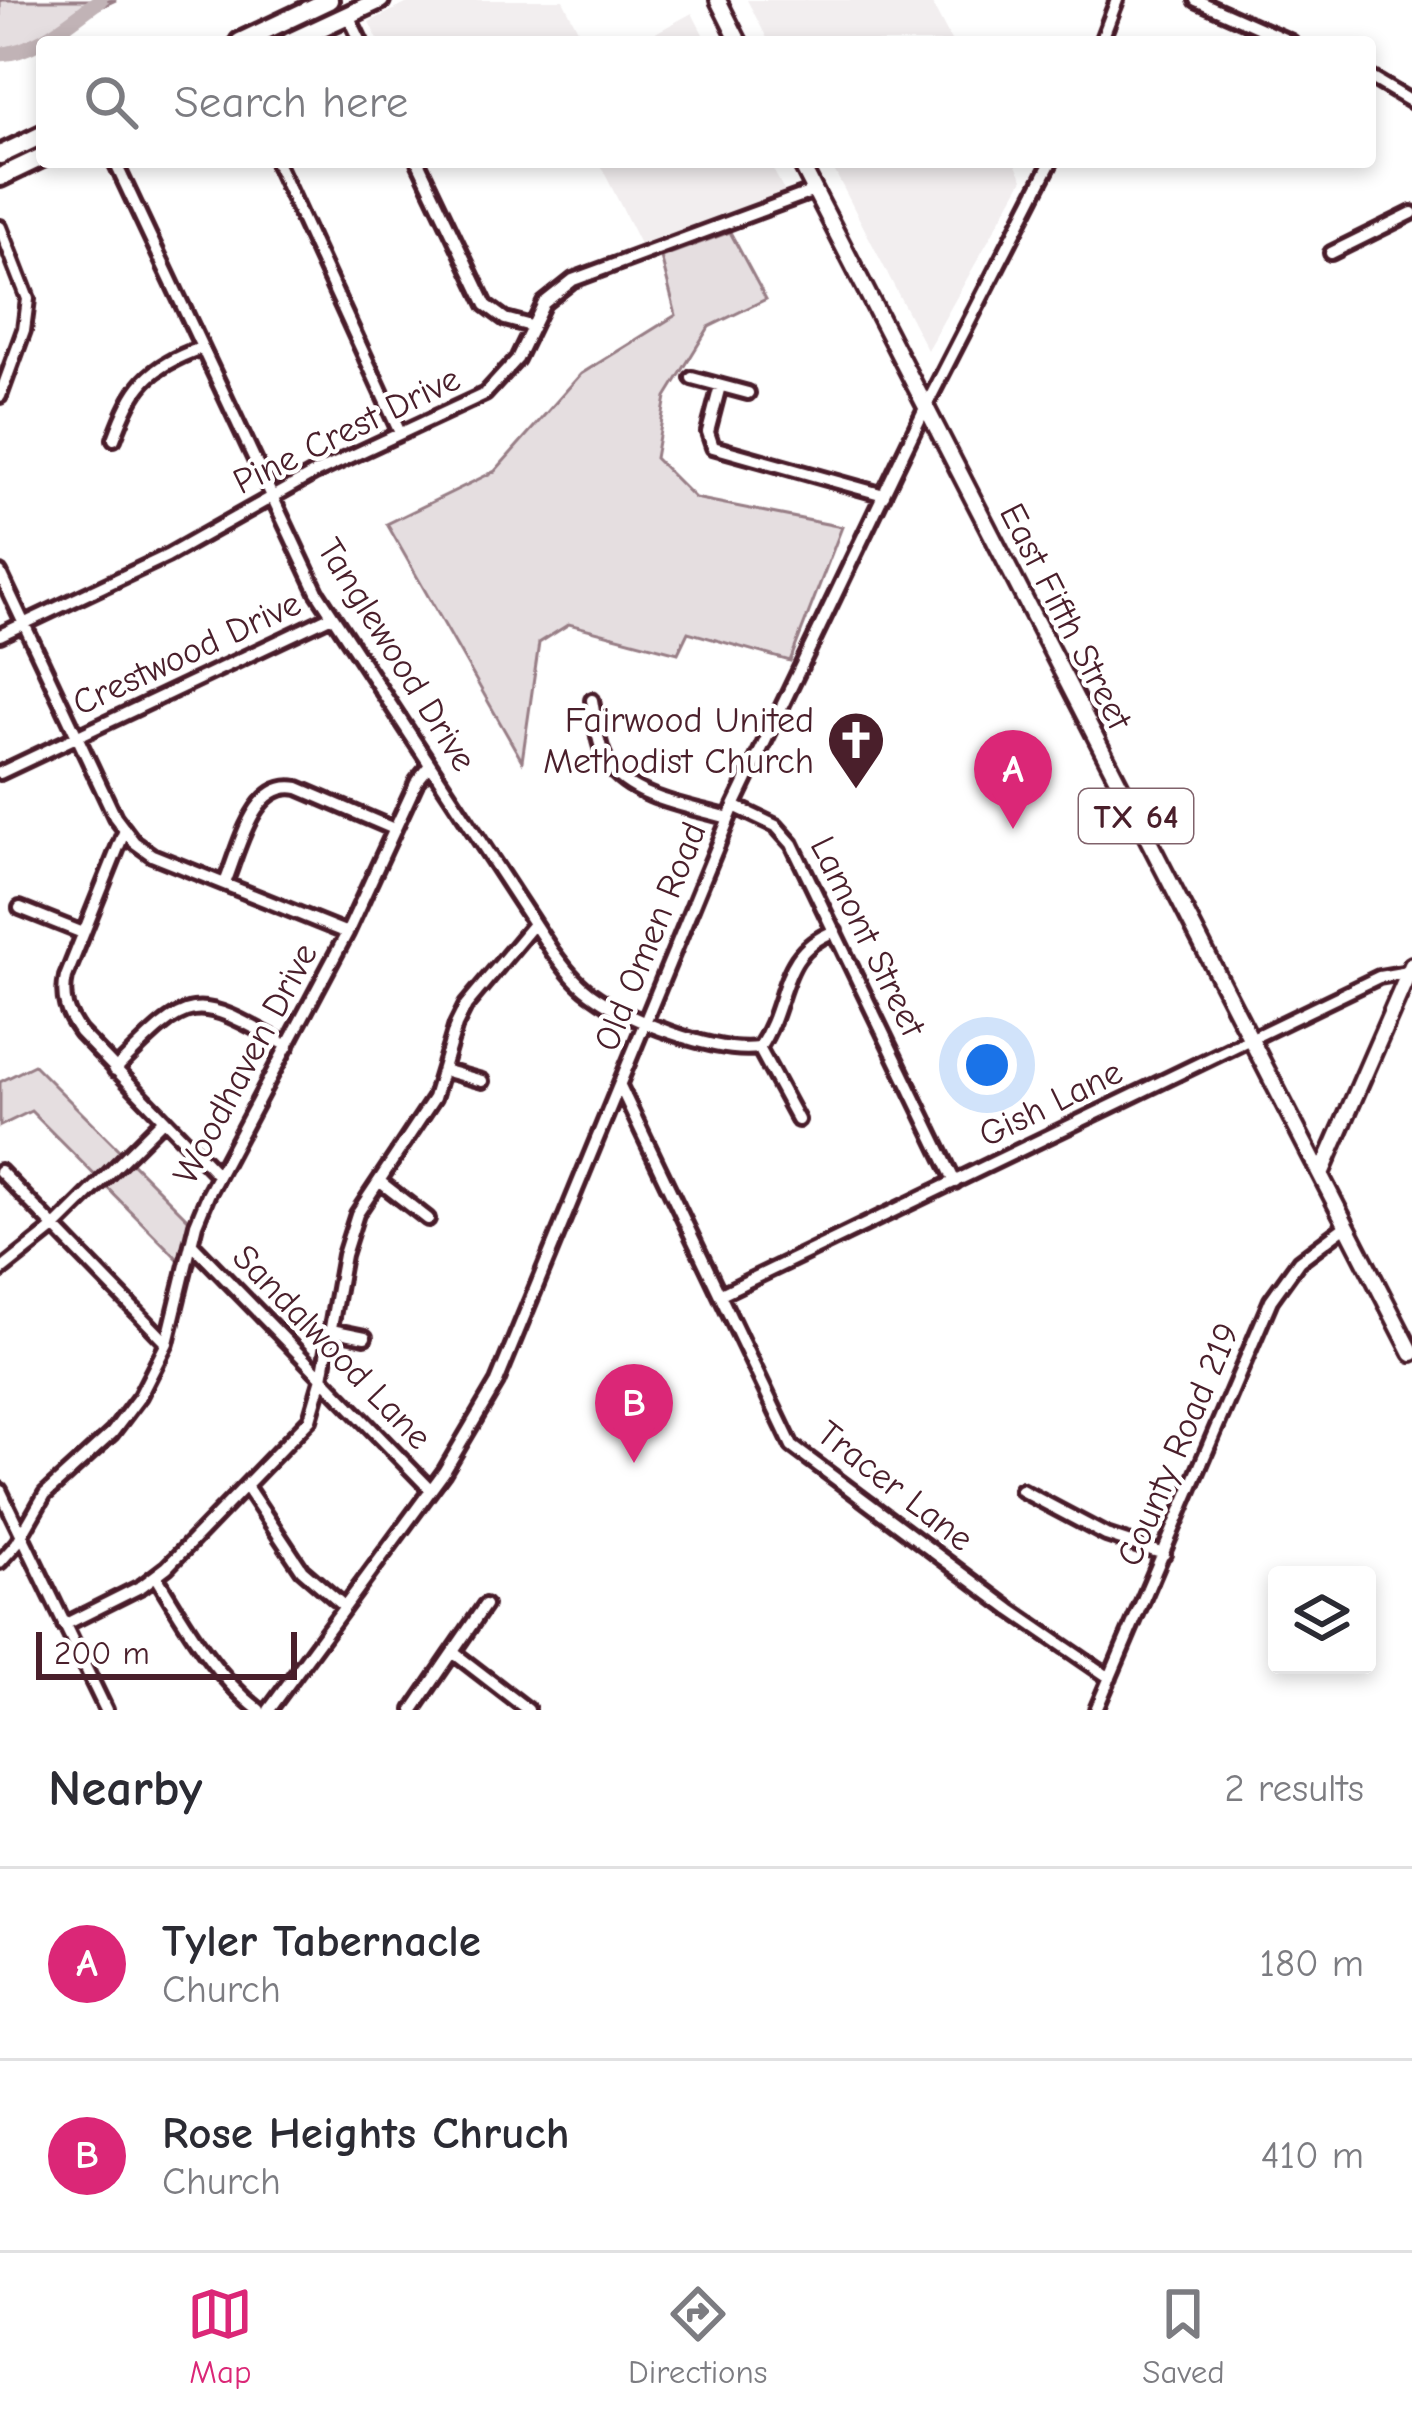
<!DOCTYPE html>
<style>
body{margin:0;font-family:"Comic Neue",sans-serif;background:#f2f2f3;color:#2b2b33}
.controls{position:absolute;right:36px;bottom:36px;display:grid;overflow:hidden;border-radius:12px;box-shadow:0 6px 18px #0003}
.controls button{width:108px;height:108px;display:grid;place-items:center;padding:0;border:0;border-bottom:3px solid #e1e1e2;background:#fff;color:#2b2b33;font:60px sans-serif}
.scale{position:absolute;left:36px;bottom:30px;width:261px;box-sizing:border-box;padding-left:12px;border:6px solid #4a1f2b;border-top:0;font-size:33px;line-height:42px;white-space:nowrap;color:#4a1f2b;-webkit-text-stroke:9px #fff;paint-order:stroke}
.you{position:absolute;left:987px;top:1065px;width:42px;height:42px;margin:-30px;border:9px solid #fff;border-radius:50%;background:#1a73e8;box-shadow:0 0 0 18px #1a73e833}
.badge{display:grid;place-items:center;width:78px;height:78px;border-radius:50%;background:#db2777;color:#fff;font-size:39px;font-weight:700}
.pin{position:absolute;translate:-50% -99px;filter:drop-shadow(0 3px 6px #0008)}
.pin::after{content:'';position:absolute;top:63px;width:42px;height:36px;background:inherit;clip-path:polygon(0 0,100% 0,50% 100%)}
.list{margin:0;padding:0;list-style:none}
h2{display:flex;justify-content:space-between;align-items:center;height:156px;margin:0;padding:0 48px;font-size:51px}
h2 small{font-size:39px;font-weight:400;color:#7c7c81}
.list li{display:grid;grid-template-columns:78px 1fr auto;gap:36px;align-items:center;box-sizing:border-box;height:192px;padding:0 48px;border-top:3px solid #e1e1e2}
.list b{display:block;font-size:45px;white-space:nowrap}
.list p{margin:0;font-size:39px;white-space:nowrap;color:#7c7c81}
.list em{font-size:39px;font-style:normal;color:#7c7c81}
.icon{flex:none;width:66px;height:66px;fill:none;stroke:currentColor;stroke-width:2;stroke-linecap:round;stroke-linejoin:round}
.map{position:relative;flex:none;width:1412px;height:1710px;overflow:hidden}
.search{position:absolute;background:#fff;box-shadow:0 6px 18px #0003;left:36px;right:36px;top:36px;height:132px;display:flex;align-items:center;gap:30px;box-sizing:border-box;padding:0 42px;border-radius:12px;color:#7c7c81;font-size:45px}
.sheet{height:540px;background:#fff}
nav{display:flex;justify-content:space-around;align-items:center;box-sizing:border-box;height:168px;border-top:3px solid #e1e1e2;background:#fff;font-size:33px;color:#7c7c81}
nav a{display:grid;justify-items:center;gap:6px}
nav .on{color:#db2777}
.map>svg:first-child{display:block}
.built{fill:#f2eeef}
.green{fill:#e5dee0;stroke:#987e86;stroke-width:3}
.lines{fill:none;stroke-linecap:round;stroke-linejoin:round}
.river{stroke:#c1b3b6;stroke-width:15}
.minor-casing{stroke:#4a1f2b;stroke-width:20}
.major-casing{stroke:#4a1f2b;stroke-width:22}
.highway-casing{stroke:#4a1f2b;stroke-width:26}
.minor{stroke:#fff;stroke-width:10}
.major{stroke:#fff;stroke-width:14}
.highway{stroke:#fff;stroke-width:16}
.labels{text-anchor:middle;stroke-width:9;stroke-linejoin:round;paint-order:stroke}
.shield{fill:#fff;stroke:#80626b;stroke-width:3}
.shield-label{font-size:33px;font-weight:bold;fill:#4a1f2b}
.street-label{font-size:36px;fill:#4a1f2b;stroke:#fff}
.poi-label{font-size:36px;fill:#4a1f2b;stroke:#fff;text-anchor:end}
</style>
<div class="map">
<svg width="1412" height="1710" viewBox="0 0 1412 1710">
<rect width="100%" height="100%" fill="#fff"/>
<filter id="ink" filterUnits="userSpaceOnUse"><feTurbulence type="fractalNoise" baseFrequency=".00833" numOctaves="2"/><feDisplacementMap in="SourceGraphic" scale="24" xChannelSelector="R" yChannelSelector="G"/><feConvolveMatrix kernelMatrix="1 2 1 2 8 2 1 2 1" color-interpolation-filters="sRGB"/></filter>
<g filter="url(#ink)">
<path class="built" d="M 414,0 L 563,0 L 584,42 L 379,42 L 369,22 Z
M 747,0 L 930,0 L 952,42 L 769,42 Z
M 692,13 L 707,42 L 639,42 Z
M 599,162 L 769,162 L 786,194 L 640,244 Z
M 830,162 L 1014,162 L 1023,179 L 927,350 Z"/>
<path class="green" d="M 0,0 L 116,0 L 0,54 Z
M 730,232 L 766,299 L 709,327 L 666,397 L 655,458 L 695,498 L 842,527 L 790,661 L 688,632 L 678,653 L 569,624 L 539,643 L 522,761 L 387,524 L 495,471 L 581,374 L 676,315 L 661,257 Z
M 34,1065 L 191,1222 L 180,1261 L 31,1111 L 0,1126 L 0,1082 Z"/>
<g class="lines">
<path class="river" d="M 0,54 C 36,53 71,20 100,0"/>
<defs>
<path id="minor" d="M 1196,0 L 1291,42
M 348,15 L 361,42
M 1101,42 L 1117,0
M 1370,77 L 1412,102
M 115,162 L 317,592 L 552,951 C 564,967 575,982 590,993 C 626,1020 714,1054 759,1048
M 276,162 L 400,433
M 418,162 L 486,305 L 505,319 L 531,326
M 0,227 L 28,299 L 24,330 L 0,396
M 1331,253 L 1412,213
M 692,378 L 748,393
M 720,386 L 708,432 L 713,447 L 884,495
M 114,439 C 134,385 147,368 201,348
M 0,573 L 115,817 L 134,842 L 152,855 L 347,933
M 0,635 L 167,556 L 313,474 L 485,394 L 517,359 L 544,303 L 573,280 L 814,191
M 592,700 C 596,721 597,747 609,765 C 632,799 692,807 729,818
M 0,773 L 332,616
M 734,806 L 776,826 L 792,844 L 955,1182
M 125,830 L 66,977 C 61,999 67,1014 80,1032 L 217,1174
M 225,883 C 239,850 253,779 298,788 L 394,829
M 20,908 L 83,933
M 759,1048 C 790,1002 777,953 835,931
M 759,1048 L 798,1120
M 115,1070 C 192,992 192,993 288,1046
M 443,1070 L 482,1081
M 620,1086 L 792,1446 L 1011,1610 L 1110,1678
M 0,1171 L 167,1343
M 379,1181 L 428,1219
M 192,1244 L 431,1490
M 0,1271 L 54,1228 L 163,1120
M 721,1294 L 1379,977 L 1408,972
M 331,1330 L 365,1337
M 246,1486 L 302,1570 L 344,1606
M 0,1490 L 106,1710
M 1021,1490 L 1106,1535 L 1164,1554
M 0,1562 L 17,1543 L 45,1494 L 112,1433 L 140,1396 L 167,1343 L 196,1224 L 208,1195 L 347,933 L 417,781 L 430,765
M 156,1576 C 185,1624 215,1676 259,1710
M 64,1625 L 142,1586 L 167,1567 L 310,1419 L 322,1378 L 344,1255 L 357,1214 L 434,1098 L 456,1025 L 466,1005 L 534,924
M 454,1653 L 528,1710
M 269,1710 L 444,1472 L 497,1382 L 734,806 L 926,406 L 1051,162
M 413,1710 L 485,1605
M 1096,1710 L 1271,1300 L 1299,1261 L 1347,1225"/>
<path id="major" d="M 718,0 L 739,42
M 800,162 L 1412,1353
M 1321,1174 L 1412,965"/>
<path id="highway" d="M 240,42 L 329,0
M 290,42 L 380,0
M 0,155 L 42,135
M 0,177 L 42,157"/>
</defs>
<use href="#minor" class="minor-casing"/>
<use href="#major" class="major-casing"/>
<use href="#highway" class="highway-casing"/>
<use href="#minor" class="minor"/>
<use href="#major" class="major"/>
<use href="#highway" class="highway"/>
</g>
</g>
<defs>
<symbol id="church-pin" viewBox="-11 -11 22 30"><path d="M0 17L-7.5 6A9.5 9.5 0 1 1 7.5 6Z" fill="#4a1f2b" stroke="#fff"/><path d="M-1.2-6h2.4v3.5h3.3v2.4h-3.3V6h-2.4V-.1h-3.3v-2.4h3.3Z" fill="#fff"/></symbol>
</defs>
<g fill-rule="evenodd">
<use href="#church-pin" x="823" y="707" width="66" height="90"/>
</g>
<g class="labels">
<rect class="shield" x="1079" y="789" width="114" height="54" rx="9"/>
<g class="shield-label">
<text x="1136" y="828">TX 64</text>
</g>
<g class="street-label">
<text transform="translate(346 429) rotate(-26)" y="13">Pine Crest Drive</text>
<text transform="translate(1067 616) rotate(63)" y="13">East Fifth Street</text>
<text transform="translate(186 652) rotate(-25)" y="13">Crestwood Drive</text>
<text transform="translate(398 654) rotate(58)" y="13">Tanglewood Drive</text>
<text transform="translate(649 936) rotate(-68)" y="13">Old Omen Road</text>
<text transform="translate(869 936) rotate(64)" y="13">Lamont Street</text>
<text transform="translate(244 1063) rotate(-62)" y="13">Woodhaven Drive</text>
<text transform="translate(1050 1102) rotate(-26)" y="13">Gish Lane</text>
<text transform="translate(333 1346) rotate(46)" y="13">Sandalwood Lane</text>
<text transform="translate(1177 1444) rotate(-67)" y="13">County Road 219</text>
<text transform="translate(896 1485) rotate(38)" y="13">Tracer Lane</text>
</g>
<g class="poi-label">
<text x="814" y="732">Fairwood United<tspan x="814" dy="41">Methodist Church</tspan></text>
</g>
</g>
</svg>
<div class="controls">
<button><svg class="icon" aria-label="layers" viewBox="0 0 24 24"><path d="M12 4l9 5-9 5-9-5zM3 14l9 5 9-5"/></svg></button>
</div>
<div class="scale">200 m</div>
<div class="you"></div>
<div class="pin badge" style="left:1013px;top:829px">A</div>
<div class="pin badge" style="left:634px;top:1463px">B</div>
<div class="search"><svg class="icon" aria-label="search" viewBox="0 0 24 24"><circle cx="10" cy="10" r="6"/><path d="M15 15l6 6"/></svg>Search here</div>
</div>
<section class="sheet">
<h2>Nearby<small>2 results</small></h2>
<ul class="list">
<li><span class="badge">A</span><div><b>Tyler Tabernacle</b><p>Church</p></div><em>180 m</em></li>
<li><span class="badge">B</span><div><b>Rose Heights Chruch</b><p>Church</p></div><em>410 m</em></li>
</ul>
</section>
<nav>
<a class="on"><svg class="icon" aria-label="map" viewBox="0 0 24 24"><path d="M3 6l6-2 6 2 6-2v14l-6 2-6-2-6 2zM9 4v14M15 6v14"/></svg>Map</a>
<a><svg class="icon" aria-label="directions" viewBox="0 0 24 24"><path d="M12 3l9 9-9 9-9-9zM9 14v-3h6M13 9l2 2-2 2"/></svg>Directions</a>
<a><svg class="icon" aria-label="saved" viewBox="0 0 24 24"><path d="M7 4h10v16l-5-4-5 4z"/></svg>Saved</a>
</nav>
